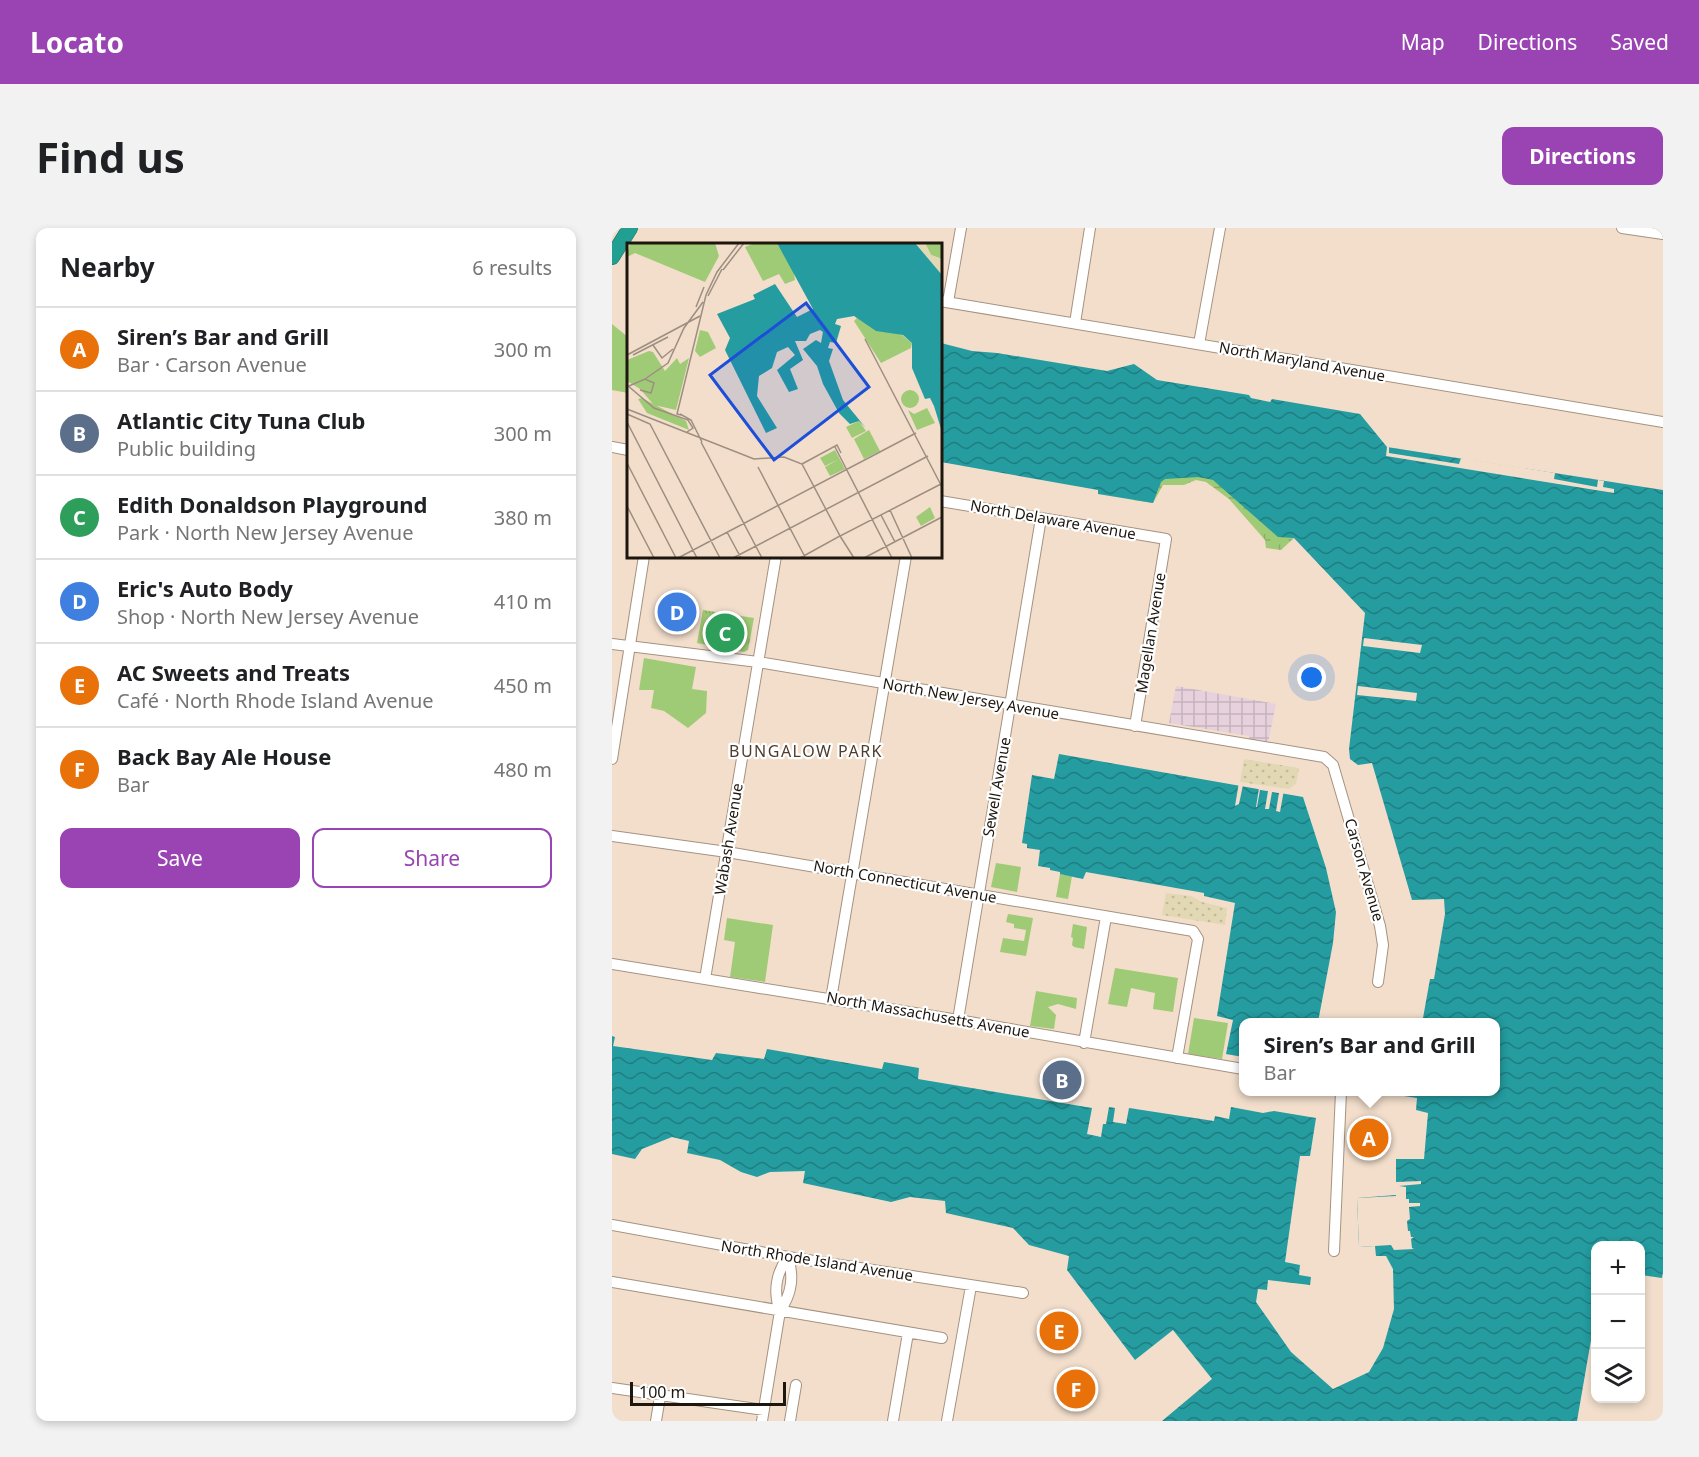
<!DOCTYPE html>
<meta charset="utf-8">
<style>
body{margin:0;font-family:"Noto Sans",sans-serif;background:#f2f2f2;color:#202124}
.controls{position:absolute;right:18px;bottom:18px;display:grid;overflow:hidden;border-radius:12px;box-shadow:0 3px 9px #0003}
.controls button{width:54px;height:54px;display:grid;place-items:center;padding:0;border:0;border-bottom:2px solid #e0e0e0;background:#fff;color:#202124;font:30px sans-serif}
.scale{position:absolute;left:18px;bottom:15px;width:156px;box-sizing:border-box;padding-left:6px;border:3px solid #1d160f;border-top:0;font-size:16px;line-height:21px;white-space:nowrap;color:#1d160f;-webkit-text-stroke:4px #fff;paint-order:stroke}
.you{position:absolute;left:700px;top:450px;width:21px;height:21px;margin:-15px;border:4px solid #fff;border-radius:50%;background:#1a73e8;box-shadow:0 0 0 9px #1a73e833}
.badge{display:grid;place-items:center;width:39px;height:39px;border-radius:50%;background:#9944b2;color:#fff;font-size:20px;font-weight:700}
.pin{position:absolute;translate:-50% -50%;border:3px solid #fff;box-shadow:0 2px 6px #0006}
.popup{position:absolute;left:627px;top:790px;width:261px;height:78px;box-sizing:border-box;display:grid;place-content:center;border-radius:12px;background:#fff;filter:drop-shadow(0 2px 4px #0005);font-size:20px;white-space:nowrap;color:#757577}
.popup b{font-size:22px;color:#202124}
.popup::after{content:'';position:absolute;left:50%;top:100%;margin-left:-12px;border:12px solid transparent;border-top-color:#fff}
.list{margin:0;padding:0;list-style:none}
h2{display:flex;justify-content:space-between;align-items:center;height:78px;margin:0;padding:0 24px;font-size:26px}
h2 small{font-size:20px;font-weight:400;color:#757577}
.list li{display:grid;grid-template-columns:39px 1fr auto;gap:18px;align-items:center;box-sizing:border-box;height:84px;padding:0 24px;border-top:2px solid #e0e0e0}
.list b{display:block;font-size:22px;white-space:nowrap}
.list p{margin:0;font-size:20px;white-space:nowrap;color:#757577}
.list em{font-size:20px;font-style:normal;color:#757577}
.actions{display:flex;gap:12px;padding:18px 24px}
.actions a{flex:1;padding:14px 0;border:2px solid #9944b2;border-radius:12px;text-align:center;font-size:21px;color:#9944b2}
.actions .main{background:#9944b2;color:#fff}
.icon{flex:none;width:33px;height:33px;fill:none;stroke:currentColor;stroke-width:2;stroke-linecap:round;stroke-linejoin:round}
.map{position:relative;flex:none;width:1051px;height:1193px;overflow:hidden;border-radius:12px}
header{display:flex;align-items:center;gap:36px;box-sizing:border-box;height:84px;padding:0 30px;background:#9944b2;color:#fff}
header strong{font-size:28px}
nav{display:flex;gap:33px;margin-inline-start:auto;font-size:21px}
.intro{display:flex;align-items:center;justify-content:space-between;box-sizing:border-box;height:144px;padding:0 36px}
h1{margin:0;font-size:42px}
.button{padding:15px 27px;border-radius:12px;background:#9944b2;color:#fff;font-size:21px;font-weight:700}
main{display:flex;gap:36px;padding:0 36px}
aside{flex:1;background:#fff;border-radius:12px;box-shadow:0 3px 9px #0003}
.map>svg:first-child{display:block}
.industrial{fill:url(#industrial-grid)}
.green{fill:#a0cb76}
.wetland{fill:url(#wetland-marsh)}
.sand{fill:url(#sand-dots)}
.park{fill:url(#park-tufts)}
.water{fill:url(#water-waves)}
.pier{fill:#f2decb}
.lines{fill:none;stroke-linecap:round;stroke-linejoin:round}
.minor-casing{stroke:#a59280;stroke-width:12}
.highway-casing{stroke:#1f6f64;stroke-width:16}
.minor{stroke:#fff;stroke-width:10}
.highway{stroke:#209f92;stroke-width:15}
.labels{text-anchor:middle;stroke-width:4.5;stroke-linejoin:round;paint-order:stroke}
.street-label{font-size:15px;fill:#1d160f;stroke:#fff}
.neighbourhood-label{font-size:16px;letter-spacing:1.5px;fill:#4e3d2e;stroke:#fff}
.inset-road{fill:none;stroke:#9d8e80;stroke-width:1.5}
.view{fill:#1d4ed8;fill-opacity:0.15;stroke:#1d4ed8;stroke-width:3}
.inset-edge{fill:none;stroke:#1d160f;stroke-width:3}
</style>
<header>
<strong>Locato</strong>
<nav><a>Map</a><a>Directions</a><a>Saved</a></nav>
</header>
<div class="intro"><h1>Find us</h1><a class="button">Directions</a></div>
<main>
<aside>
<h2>Nearby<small>6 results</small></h2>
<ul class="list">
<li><span class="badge" style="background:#e8710a">A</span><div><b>Siren’s Bar and Grill</b><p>Bar · Carson Avenue</p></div><em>300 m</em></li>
<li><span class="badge" style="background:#5c6f8a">B</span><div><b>Atlantic City Tuna Club</b><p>Public building</p></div><em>300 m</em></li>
<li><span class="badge" style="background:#2e9e5b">C</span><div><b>Edith Donaldson Playground</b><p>Park · North New Jersey Avenue</p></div><em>380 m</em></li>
<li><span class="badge" style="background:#3f7fe0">D</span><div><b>Eric's Auto Body</b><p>Shop · North New Jersey Avenue</p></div><em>410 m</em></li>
<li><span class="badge" style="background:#e8710a">E</span><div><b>AC Sweets and Treats</b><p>Café · North Rhode Island Avenue</p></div><em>450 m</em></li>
<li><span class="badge" style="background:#e8710a">F</span><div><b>Back Bay Ale House</b><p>Bar</p></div><em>480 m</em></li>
</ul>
<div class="actions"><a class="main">Save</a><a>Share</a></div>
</aside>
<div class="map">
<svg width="1051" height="1193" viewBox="0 0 1051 1193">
<defs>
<pattern id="industrial-grid" width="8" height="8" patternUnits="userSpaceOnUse" patternTransform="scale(1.5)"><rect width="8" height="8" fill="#e7d1dd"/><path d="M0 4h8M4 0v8" fill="none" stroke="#c6b3bc"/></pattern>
<pattern id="wetland-marsh" width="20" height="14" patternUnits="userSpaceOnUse" patternTransform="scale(1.5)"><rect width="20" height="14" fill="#a0cb76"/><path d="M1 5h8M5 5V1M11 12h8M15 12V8" fill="none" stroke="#89ae65"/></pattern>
<pattern id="sand-dots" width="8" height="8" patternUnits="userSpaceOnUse" patternTransform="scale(1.5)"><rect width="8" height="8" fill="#e2d9b4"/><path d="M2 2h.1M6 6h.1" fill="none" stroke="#c1ba9a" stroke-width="1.8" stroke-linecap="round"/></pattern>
<pattern id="park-tufts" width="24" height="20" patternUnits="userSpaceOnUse" patternTransform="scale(1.5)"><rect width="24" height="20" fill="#a0cb76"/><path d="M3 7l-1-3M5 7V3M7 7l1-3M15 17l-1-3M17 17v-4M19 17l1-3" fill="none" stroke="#89ae65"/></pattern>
<pattern id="water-waves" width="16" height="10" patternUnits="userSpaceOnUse" patternTransform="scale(1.5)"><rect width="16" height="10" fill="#249ca0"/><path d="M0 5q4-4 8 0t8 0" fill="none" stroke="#1f7e81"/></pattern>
</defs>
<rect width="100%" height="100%" fill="#f2decb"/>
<path class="industrial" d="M 564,458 L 664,476 L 656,515 L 637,511 L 637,508 L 557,495 Z"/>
<path class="green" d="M 0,96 L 16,109 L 16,165 L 0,162 Z
M 32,430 L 84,439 L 80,461 L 95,463 L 94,485 L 76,500 L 52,483 L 39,480 L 42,462 L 27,462 Z
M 384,635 L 409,639 L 405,664 L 379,659 Z
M 448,646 L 460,648 L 456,671 L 444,669 Z
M 396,686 L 421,690 L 414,728 L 388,724 L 391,710 L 412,713 L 414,702 L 402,700 L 402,696 L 394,694 Z
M 115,690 L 161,697 L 153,754 L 118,749 L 123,714 L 112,712 Z
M 461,696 L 475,699 L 472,721 L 462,719 L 460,717 L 461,710 L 459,709 Z
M 503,740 L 566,750 L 561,784 L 541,781 L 543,765 L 519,760 L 515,779 L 496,776 Z
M 424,763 L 465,770 L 464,781 L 446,776 L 436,779 L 444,787 L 442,801 L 418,798 Z
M 582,790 L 616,795 L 610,831 L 576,826 Z"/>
<path class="wetland" d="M 586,232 L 682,310 L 669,322 L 654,320 L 653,312 L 617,271 L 594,254 L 584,252 L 572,257 L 551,257 L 541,275 L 521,272 L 524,262 Z"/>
<path class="sand" d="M 632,531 L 687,540 L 684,556 L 677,561 L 628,554 Z
M 554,665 L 579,668 L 590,674 L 615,680 L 613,697 L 550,687 Z"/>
<path class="park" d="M 91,382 L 142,390 L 136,422 L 132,424 L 85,415 Z"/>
<path class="water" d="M 329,115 L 360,123 L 385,125 L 495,143 L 522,136 L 545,152 L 637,167 L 639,170 L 658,174 L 660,171 L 748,186 L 775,219 L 1051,262 L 1051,1044 L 1050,1050 L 1029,1047 L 1028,1018 L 984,1018 L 983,1089 L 965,1193 L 550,1193 L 600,1151 L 561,1102 L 523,1132 L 455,1042 L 457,1028 L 417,1017 L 401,1000 L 334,985 L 333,973 L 298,969 L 279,974 L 191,955 L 193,943 L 158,944 L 145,949 L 129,944 L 108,932 L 75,925 L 77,913 L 60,909 L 30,921 L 23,931 L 0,926 L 0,808 L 3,809 L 1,818 L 100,832 L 104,825 L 152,831 L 155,821 L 270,841 L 272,834 L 307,840 L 306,851 L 480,880 L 475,906 L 489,909 L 491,896 L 494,896 L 497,879 L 503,880 L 501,894 L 514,896 L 517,880 L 602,893 L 603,888 L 617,891 L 619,879 L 651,885 L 662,883 L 704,890 L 698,928 L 688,928 L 673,1034 L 688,1037 L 687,1047 L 699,1049 L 698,1057 L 656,1052 L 655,1062 L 646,1061 L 644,1074 L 679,1124 L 721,1161 L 757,1144 L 771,1120 L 782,1081 L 781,1041 L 774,1028 L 764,1028 L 763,1018 L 747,1019 L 745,970 L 784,967 L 784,931 L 812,931 L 816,885 L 804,882 L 805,870 L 792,868 L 792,864 L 883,864 L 883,794 L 803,794 L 811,790 L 818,751 L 822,751 L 833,686 L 832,671 L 800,672 L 760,535 L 746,537 L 738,531 L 737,521 L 753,385 L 682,310 L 666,309 L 601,252 L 587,249 L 553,251 L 549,254 L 541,275 L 486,266 L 486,262 L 329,234 Z
M 447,526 L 691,569 L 714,640 L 724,684 L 721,715 L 706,794 L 631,794 L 631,829 L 614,826 L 621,792 L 605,788 L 623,675 L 592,668 L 592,665 L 474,644 L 471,651 L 448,646 L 448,644 L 438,642 L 438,640 L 426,638 L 428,622 L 415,620 L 415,616 L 410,615 L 420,547 L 442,551 Z"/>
<path class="pier" d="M 775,219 L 777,219 L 777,225 L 847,236 L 849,230 L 943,245 L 942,251 L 985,259 L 986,252 L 992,253 L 991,259 L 1002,261 L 1002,265 L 774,228 Z
M 752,410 L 810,417 L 808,425 L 751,418 Z
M 746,458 L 805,465 L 804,473 L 745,467 Z
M 627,554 L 672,562 L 668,584 L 664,583 L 667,565 L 660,564 L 657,581 L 653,581 L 656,563 L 648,562 L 645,579 L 644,579 L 647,560 L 631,557 L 627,576 L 623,578 Z
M 809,953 L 809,956 L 787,958 L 794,959 L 794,971 L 797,971 L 797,975 L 808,975 L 808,978 L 797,979 L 798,991 L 795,993 L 796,1003 L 798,1003 L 799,1009 L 802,1009 L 799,1011 L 800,1020 L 802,1021 L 782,1022 L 779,1017 L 747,1019 L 745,970 L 784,968 L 784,954 Z"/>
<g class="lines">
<defs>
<path id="minor" d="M 1010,0 L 1051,6
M 328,73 L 1051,194
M 336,74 L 349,0
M 463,95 L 478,0
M 587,116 L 608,0
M 0,219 L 16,222
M 328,273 L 554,311 L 523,498
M 0,416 L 146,434 L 712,529 L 721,537 L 768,698 L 771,717 L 766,754
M 0,531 L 32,328
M 0,608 L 115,624 L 581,703 L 586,711 L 565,830
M 0,736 L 346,792 L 631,841
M 93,751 L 164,328
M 219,771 L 294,328
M 346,792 L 429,290
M 472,815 L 494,689
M 0,997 L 176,1029 L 411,1065
M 722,1023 L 729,864
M 0,1054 L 330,1110
M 168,1083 C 161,1064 164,1045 176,1029
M 0,1160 L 152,1182
M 44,1193 L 48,1169
M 150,1193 L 168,1083 C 180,1065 182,1049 176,1029
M 178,1193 L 184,1157
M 281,1193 L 296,1105
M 335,1193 L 359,1058"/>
<path id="highway" d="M 0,29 L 18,0"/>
</defs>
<use href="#minor" class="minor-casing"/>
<use href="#highway" class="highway-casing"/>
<use href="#minor" class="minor"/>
<use href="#highway" class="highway"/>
</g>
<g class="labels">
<g class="street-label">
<text transform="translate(690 134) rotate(10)" y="5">North Maryland Avenue</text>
<text transform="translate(441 292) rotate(10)" y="5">North Delaware Avenue</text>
<text transform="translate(539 405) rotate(-81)" y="5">Magellan Avenue</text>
<text transform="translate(359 471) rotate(10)" y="5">North New Jersey Avenue</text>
<text transform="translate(385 559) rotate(-80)" y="5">Sewell Avenue</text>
<text transform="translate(117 611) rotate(-81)" y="5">Wabash Avenue</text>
<text transform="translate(752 642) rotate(74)" y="5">Carson Avenue</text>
<text transform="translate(293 654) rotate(10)" y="5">North Connecticut Avenue</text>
<text transform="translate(316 787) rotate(10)" y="5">North Massachusetts Avenue</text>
<text transform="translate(205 1033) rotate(9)" y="5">North Rhode Island Avenue</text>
</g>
<g class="neighbourhood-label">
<text x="194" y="529">BUNGALOW PARK</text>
</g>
</g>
<g transform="translate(15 15)">
<rect width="315" height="315" fill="#f2decb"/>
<path d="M 3,0 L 88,0 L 92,13 L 78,39 L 8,10 L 0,14 ZM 128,0 L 150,0 L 166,25 L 168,37 L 158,41 L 152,31 L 136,38 L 118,4 ZM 298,0 L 315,0 L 315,16 L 304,12 ZM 230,75 L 247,85 L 275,92 L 285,100 L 284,105 L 254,120 L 227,78 ZM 22,108 L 26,109 L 38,128 L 50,115 L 53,121 L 62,115 L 49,167 L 27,162 L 13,146 L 0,138 L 0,117 ZM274 156a9 9 0 1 1 18 0a9 9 0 1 1-18 0ZM 15,155 L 59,178 L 62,187 L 20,170 L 11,156 ZM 208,207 L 218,226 L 203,233 L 198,224 L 212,216 L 198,223 L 193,215 Z" fill="#a0cb76"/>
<path d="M 288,0 L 298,0 L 304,12 L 315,16 L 315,32 Z" fill="#e2d9b4"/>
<path d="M 73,87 L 81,89 L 89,105 L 73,114 L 68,108 ZM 300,165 L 308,180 L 290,187 L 281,167 L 287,171 ZM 232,178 L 239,188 L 225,195 L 219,184 ZM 242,187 L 253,208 L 237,216 L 227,196 ZM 303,264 L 308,275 L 294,283 L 289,274 Z" fill="#a0cb76"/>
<path d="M 150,0 L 288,0 L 315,32 L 315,189 L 307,163 L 303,155 L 298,156 L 285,125 L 285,100 L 276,92 L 249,88 L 227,73 L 210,76 L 208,81 L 214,83 L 209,100 L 203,99 L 201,105 L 206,106 L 202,118 L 216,157 L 238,184 L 232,178 L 223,181 L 212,170 L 196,141 L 190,123 L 176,106 L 189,97 L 194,100 L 196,89 L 193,87 L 183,91 L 179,98 L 168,98 L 176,117 L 163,126 L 171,146 L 162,149 L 150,127 L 168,112 L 161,104 L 150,109 L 145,125 L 132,133 L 130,153 L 150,185 L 139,190 L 98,107 L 103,95 L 90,71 L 128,56 L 126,52 L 148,41 L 170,74 L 186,66 Z" fill="#249ca0"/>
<path class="inset-road" d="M 96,27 L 117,0M 81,53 L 95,26M 69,64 L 77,44M 238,96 L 315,244M 26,102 L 35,115 L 46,106M 0,112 L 73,73M 6,112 L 41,94M 18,136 L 41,120 L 57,85 L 76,59M 0,142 L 27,165 L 61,177 L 66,185 L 60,189M 2,143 L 18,136 L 27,140 L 24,150 L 13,147M 0,166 L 127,216 L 157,214 L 175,221 L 213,293 L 173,315M 0,171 L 23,181 L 93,315M 53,171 L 64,177 L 75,199M 54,172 L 50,171 L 79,52 L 90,29 L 112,0M 0,179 L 70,315M 74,199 L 135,315M 208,204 L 265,315M 0,220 L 49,315M 175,221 L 210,202 L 214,210M 131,224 L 178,314M 0,263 L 27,315M 263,267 L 285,315M 254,272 L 268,299M 100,289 L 114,315M 51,315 L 289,190M 106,315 L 301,213M 227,315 L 213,293 L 314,241M 237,315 L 315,274"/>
<path class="view" d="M 179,60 L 242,144 L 147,217 L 83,132 Z"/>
<rect width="315" height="315" class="inset-edge"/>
</g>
</svg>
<div class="controls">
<button>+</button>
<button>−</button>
<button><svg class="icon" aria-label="layers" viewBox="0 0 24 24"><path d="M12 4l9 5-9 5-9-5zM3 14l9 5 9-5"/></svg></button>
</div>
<div class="scale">100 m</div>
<div class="you"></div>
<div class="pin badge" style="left:757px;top:910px;background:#e8710a">A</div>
<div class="popup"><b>Siren’s Bar and Grill</b>Bar</div>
<div class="pin badge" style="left:450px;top:852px;background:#5c6f8a">B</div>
<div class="pin badge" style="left:113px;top:405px;background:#2e9e5b">C</div>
<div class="pin badge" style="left:65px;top:384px;background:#3f7fe0">D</div>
<div class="pin badge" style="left:447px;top:1103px;background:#e8710a">E</div>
<div class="pin badge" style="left:464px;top:1161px;background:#e8710a">F</div>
</div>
</main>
